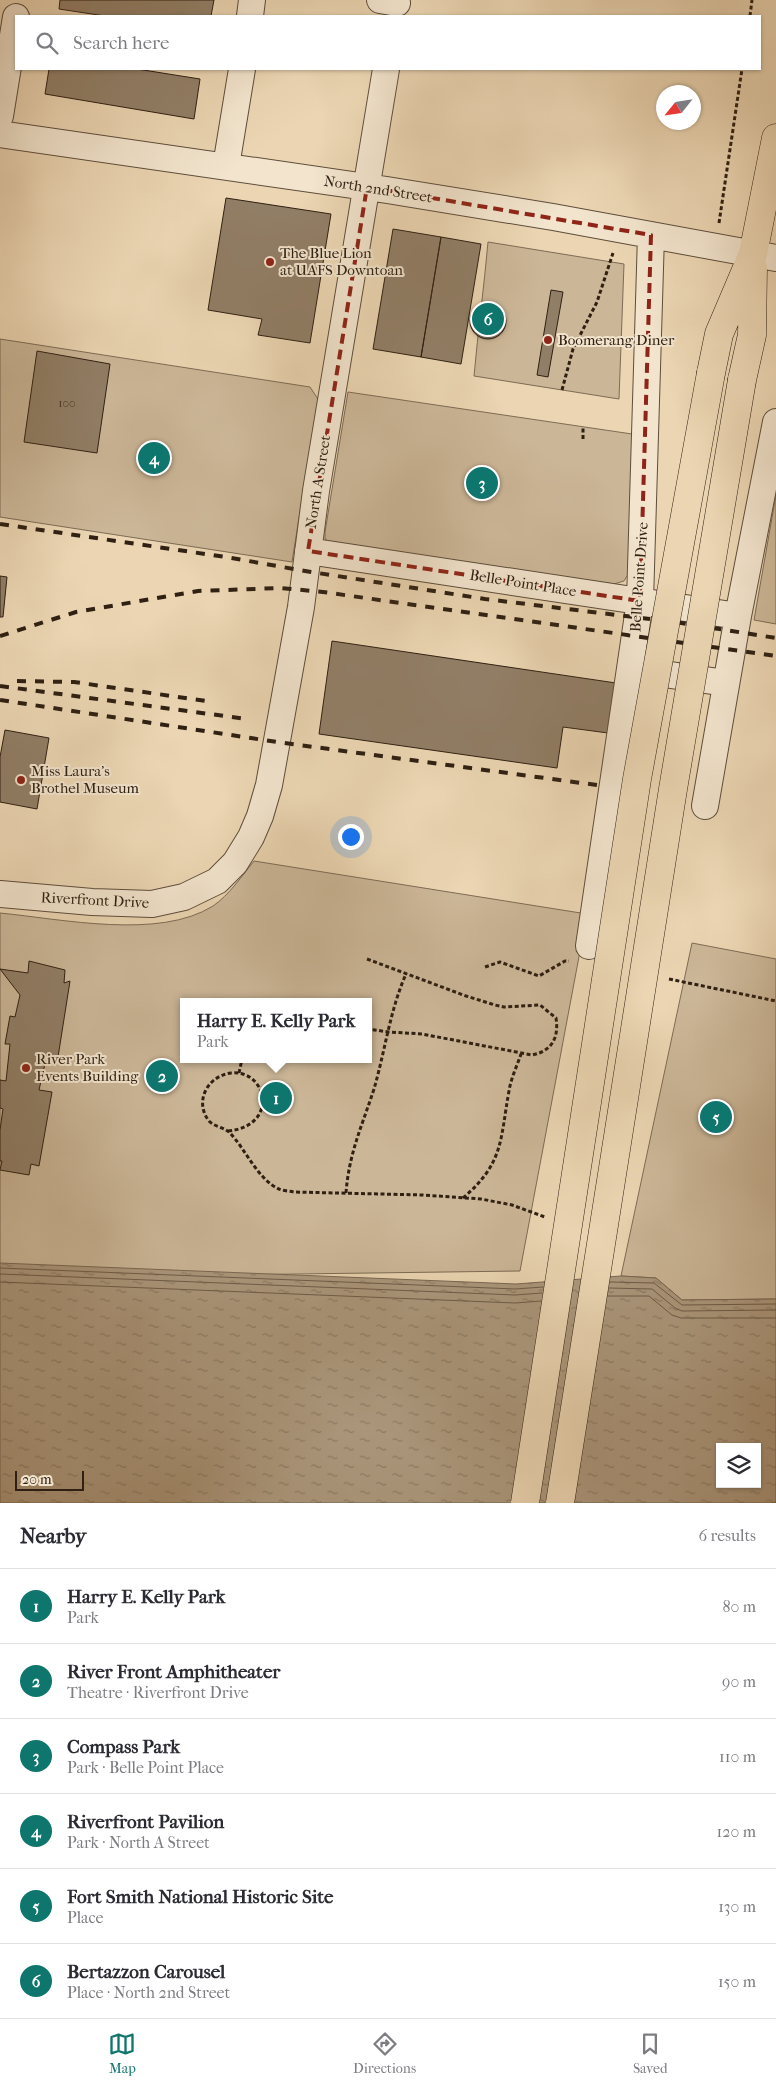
<!DOCTYPE html>
<meta charset="utf-8">
<style>
body{margin:0;font-family:"IM FELL French Canon",serif;background:#f7f7f7;color:#2b2b33}
.controls{position:absolute;right:15px;bottom:15px;display:grid;overflow:hidden;border-radius:0px;box-shadow:0 1px 4px #0004}
.controls button{width:45px;height:45px;display:grid;place-items:center;padding:0;border:0;border-bottom:1px solid #e1e1e2;background:#fff;color:#2b2b33;font:25px sans-serif}
.compass{position:absolute;left:656px;top:85px;width:45px;height:45px;border-radius:50%;background:#fff;box-shadow:0 1px 4px #0004;rotate:240deg}
.scale{position:absolute;left:15px;bottom:12px;width:69px;box-sizing:border-box;padding-left:5px;border:2px solid #2f2013;border-top:0;font-size:14px;line-height:18px;white-space:nowrap;color:#2f2013;-webkit-text-stroke:4px #f2e4cd;paint-order:stroke}
.you{position:absolute;left:350px;top:836px;width:18px;height:18px;margin:-12px;border:4px solid #fff;border-radius:50%;background:#1a73e8;box-shadow:0 0 0 8px #1a73e833}
.badge{display:grid;place-items:center;width:32px;height:32px;border-radius:50%;background:#0f766e;color:#fff;font-size:16px;font-weight:700}
.pin{position:absolute;translate:-50% -50%;border:2px solid #fff;box-shadow:0 1px 5px #0006}
.popup{position:absolute;left:180px;top:998px;width:192px;height:65px;box-sizing:border-box;display:grid;place-content:center;border-radius:0px;background:#fff;filter:drop-shadow(0 1px 4px #0005);font-size:16px;white-space:nowrap;color:#7c7c81}
.popup b{font-size:19px;color:#2b2b33}
.popup::after{content:'';position:absolute;left:50%;top:100%;margin-left:-10px;border:10px solid transparent;border-top-color:#fff}
.list{margin:0;padding:0;list-style:none}
h2{display:flex;justify-content:space-between;align-items:center;height:65px;margin:0;padding:0 20px;font-size:21px}
h2 small{font-size:16px;font-weight:400;color:#7c7c81}
.list li{display:grid;grid-template-columns:32px 1fr auto;gap:15px;align-items:center;box-sizing:border-box;height:75px;padding:0 20px;border-top:1px solid #e1e1e2}
.list b{display:block;font-size:19px;white-space:nowrap}
.list p{margin:0;font-size:16px;white-space:nowrap;color:#7c7c81}
.list em{font-size:16px;font-style:normal;color:#7c7c81}
.icon{flex:none;width:28px;height:28px;fill:none;stroke:currentColor;stroke-width:2;stroke-linecap:round;stroke-linejoin:round}
.map{position:relative;flex:none;width:776px;height:1503px;overflow:hidden}
.search{position:absolute;background:#fff;box-shadow:0 1px 4px #0004;left:15px;right:15px;top:15px;height:55px;display:flex;align-items:center;gap:12px;box-sizing:border-box;padding:0 18px;border-radius:0px;color:#7c7c81;font-size:19px}
.sheet{height:515px;background:#fff}
nav{display:flex;justify-content:space-around;align-items:center;box-sizing:border-box;height:70px;border-top:1px solid #e1e1e2;background:#fff;font-size:14px;color:#7c7c81}
nav a{display:grid;justify-items:center;gap:2px}
nav .on{color:#0f766e}
.map>svg:first-child{display:block}
.park{fill:#cbb697;stroke:#7d6b55;fill-rule:evenodd}
.water{fill:url(#water-ripples);stroke:#796752;fill-rule:evenodd}
.lines{fill:none;stroke-linecap:round;stroke-linejoin:round}
.shore{stroke:#6d5c48;stroke-width:1}
.building{fill:#917e66;stroke:#2f2013}
.minor-casing{stroke:#5e4d3b;stroke-width:28}
.major-casing{stroke:#2f2013;stroke-width:29}
.highway-casing{stroke:#2f2013;stroke-width:29}
.path{stroke:#2f2013;stroke-width:3;stroke-dasharray:4 2.5;stroke-linecap:butt}
.minor{stroke:#f2e4cd;stroke-width:26}
.major{stroke:#ebd5b2;stroke-width:28}
.highway{stroke:#ebd5b2;stroke-width:28}
.rail{stroke:#2f2013;stroke-width:4;stroke-dasharray:9 9;stroke-linecap:butt}
.highway-bridge-casing{stroke:#2f2013;stroke-width:29;stroke-linecap:butt}
.highway-bridge{stroke:#ebd5b2;stroke-width:28}
.marked{fill:none;stroke:#8f2418;stroke-width:4;stroke-dasharray:10 6;stroke-linejoin:round}
.poi-dot{fill:#8f2418;stroke:#f2e4cd;stroke-width:2}
.labels{text-anchor:middle;stroke-width:4;stroke-linejoin:round;paint-order:stroke}
.number-label{font-size:12px;fill:#483828}
.street-label{font-size:15px;fill:#2f2013;stroke:#f2e4cd}
.poi-label{font-size:15px;fill:#2f2013;stroke:#f2e4cd;text-anchor:start}
</style>
<div class="map">
<svg width="776" height="1503" viewBox="0 0 776 1503">
<defs>
<pattern id="water-ripples" width="26" height="14" patternUnits="userSpaceOnUse" patternTransform="scale(1.25)"><rect width="26" height="14" fill="#ab977c"/><path d="M2 4q2-2 4 0t4 0M15 11q2-2 4 0t4 0" fill="none" stroke="#8c7b64"/></pattern>
</defs>
<rect width="100%" height="100%" fill="#ebd5b2"/>
<filter id="stains"><feTurbulence type="fractalNoise" baseFrequency=".004" numOctaves="4"/><feColorMatrix values="0 0 0 0 .2 0 0 0 0 .09 0 0 0 0 .02 0 0 0 .5 -.17"/></filter>
<radialGradient id="worn" r=".72"><stop offset=".6" stop-color="#630" stop-opacity="0"/><stop offset="1" stop-color="#630" stop-opacity=".3"/></radialGradient>
<path class="park" d="M 488,242 L 624,264 L 619,399 L 474,376 C 478,331 484,287 488,242 Z
M 0,339 L 310,387 L 318,399 L 292,562 L 0,517 Z
M 348,392 L 632,434 L 630,571 L 624,581 L 614,584 L 331,543 L 325,539 L 325,532 Z
M 776,495 L 776,624 L 754,620 Z
M 254,861 L 587,914 L 520,1271 L 0,1278 L 0,913 C 62,919 159,940 213,906 C 229,895 242,876 254,861 ZM 184,1002 L 368,1002 L 368,1059 L 184,1059 Z
M 692,943 L 776,959 L 776,1299 L 682,1300 L 656,1278 L 621,1276 Z"/>
<path class="water" d="M 0,1263 L 516,1284 L 621,1276 L 656,1278 L 682,1300 L 776,1299 L 776,1503 L 0,1503 ZM 720,1447 L 757,1447 L 757,1484 L 720,1484 Z"/>
<g class="lines">
<path class="shore" d="M 0,1268 L 515,1289 L 543,1287
M 0,1274 L 515,1295 L 542,1293
M 0,1282 L 515,1303 L 541,1301
M 610,1282 L 654,1283 L 682,1305 L 776,1304
M 609,1288 L 652,1289 L 675,1308 L 682,1311 L 776,1310
M 608,1296 L 649,1296 L 672,1315 L 681,1318 L 776,1318"/>
</g>
<path class="building" d="M 60,0 L 214,0 L 211,16 L 105,16 L 59,9 Z
M 49,69 L 137,69 L 200,79 L 194,119 L 45,94 Z
M 226,198 L 331,214 L 310,343 L 258,335 L 262,319 L 208,310 Z
M 393,229 L 441,237 L 421,357 L 373,349 Z
M 441,237 L 481,244 L 461,364 L 421,357 Z
M 551,290 L 563,292 L 548,377 L 537,375 Z
M470 321a18 18 0 1 1 36 0a18 18 0 1 1-36 0Z
M 37,351 L 110,364 L 97,453 L 24,442 Z
M 0,576 L 7,577 L 3,617 L 0,617 Z
M 332,641 L 616,683 L 608,733 L 563,727 L 557,768 L 319,734 Z
M 5,730 L 49,738 L 37,809 L 0,802 L 0,757 Z
M 29,961 L 65,970 L 64,983 L 70,981 L 58,1057 L 47,1055 L 39,1090 L 52,1092 L 39,1166 L 31,1164 L 29,1175 L 0,1170 L 2,1161 L 0,1161 L 0,1130 L 3,1109 L 0,1108 L 0,1080 L 6,1081 L 10,1044 L 5,1044 L 10,1016 L 15,1017 L 20,995 L 0,969 L 28,973 Z"/>
<g class="lines">
<defs>
<path id="minor" d="M 380,0 L 397,3
M 250,16 L 252,0
M 0,116 L 16,17
M 0,134 L 387,190 L 553,217 L 776,258
M 226,166 L 242,69
M 308,551 L 738,616
M 636,670 L 726,683
M 705,806 L 738,616 L 776,422
M 0,894 L 92,902 L 152,904 L 184,897 L 217,881 L 235,863 L 251,837 L 260,816 L 269,785 L 301,607 L 316,491 L 386,69
M 589,946 L 640,601 L 651,235"/>
<path id="major" d="M 753,254 L 776,138"/>
<path id="highway" d="M 711,373 L 719,334 L 753,254
M 742,380 L 752,335 L 753,268"/>
</defs>
<use href="#minor" class="minor-casing"/>
<use href="#major" class="major-casing"/>
<use href="#highway" class="highway-casing"/>
<path class="path" d="M 750,16 L 752,0
M 719,223 L 742,69
M 562,390 L 573,349 L 597,302 L 613,253
M 583,439 L 583,426
M 367,959 L 466,996 L 495,1005 L 504,1007 L 540,1005 L 556,1018 C 559,1038 552,1051 532,1055 L 422,1034 L 389,1032 L 368,1029
M 485,967 L 500,962 L 539,976 L 565,961 L 569,961
M 669,979 L 776,1001
M 239,1073 L 242,1059
M 228,1131 C 280,1126 267,1069 231,1073 C 207,1076 194,1102 209,1121 C 215,1127 223,1127 229,1132 C 245,1148 258,1180 279,1189 C 283,1191 289,1191 294,1192 L 423,1195 L 481,1199 L 512,1205 L 545,1217
M 346,1193 C 349,1153 362,1126 374,1089 C 385,1051 390,1010 406,974
M 463,1198 C 504,1163 500,1140 509,1091 C 511,1078 517,1066 521,1054"/>
<use href="#minor" class="minor"/>
<use href="#major" class="major"/>
<use href="#highway" class="highway"/>
<path class="rail" d="M 0,524 L 226,557 L 305,571 L 485,599 L 675,622 L 776,638
M 0,636 L 76,612 L 198,591 L 281,588 L 323,592 L 776,656
M 17,681 L 74,682 L 206,701
M 0,686 L 247,719
M 0,700 L 277,742 L 604,786"/>
<defs>
<path id="highway-bridge" d="M 525,1503 L 637,779 L 711,373
M 560,1503 L 673,789 L 742,380"/>
</defs>
<use href="#highway-bridge" class="highway-bridge-casing"/>
<use href="#highway-bridge" class="highway-bridge"/>
</g>
<path class="marked" d="M 367,187 L 651,235 L 640,601 L 308,551 Z"/>
<g class="poi-dot">
<circle cx="270" cy="262" r="5"/>
<circle cx="548" cy="340" r="5"/>
<circle cx="21" cy="780" r="5"/>
<circle cx="26" cy="1068" r="5"/>
</g>
<g class="labels">
<g class="number-label">
<text x="67" y="407">100</text>
</g>
<g class="street-label">
<text transform="translate(378 189) rotate(9)" y="5">North 2nd Street</text>
<text transform="translate(318 482) rotate(-81)" y="5">North A Street</text>
<text transform="translate(639 577) rotate(-86)" y="5">Belle Point Drive</text>
<text transform="translate(523 583) rotate(9)" y="5">Belle Point Place</text>
<text transform="translate(95 900) rotate(3)" y="5">Riverfront Drive</text>
</g>
<g class="poi-label">
<text x="280" y="258">The Blue Lion<tspan x="280" dy="17">at UAFS Downtoan</tspan></text>
<text x="558" y="345">Boomerang Diner</text>
<text x="31" y="776">Miss Laura's<tspan x="31" dy="17">Brothel Museum</tspan></text>
<text x="36" y="1064">River Park<tspan x="36" dy="17">Events Building</tspan></text>
</g>
</g>
<rect width="100%" height="100%" filter="url(#stains)"/>
<rect width="100%" height="100%" fill="url(#worn)"/>
</svg>
<div class="controls">
<button><svg class="icon" aria-label="layers" viewBox="0 0 24 24"><path d="M12 4l9 5-9 5-9-5zM3 14l9 5 9-5"/></svg></button>
</div>
<svg class="compass" viewBox="-18 -18 36 36"><path d="M0-13l5 13h-10z" fill="#e53935"/><path d="M0 13l5-13h-10z" fill="#7c7c81"/></svg>
<div class="scale">20 m</div>
<div class="you"></div>
<div class="pin badge" style="left:276px;top:1098px">1</div>
<div class="popup"><b>Harry E. Kelly Park</b>Park</div>
<div class="pin badge" style="left:162px;top:1076px">2</div>
<div class="pin badge" style="left:482px;top:483px">3</div>
<div class="pin badge" style="left:154px;top:458px">4</div>
<div class="pin badge" style="left:716px;top:1117px">5</div>
<div class="pin badge" style="left:488px;top:319px">6</div>
<div class="search"><svg class="icon" aria-label="search" viewBox="0 0 24 24"><circle cx="10" cy="10" r="6"/><path d="M15 15l6 6"/></svg>Search here</div>
</div>
<section class="sheet">
<h2>Nearby<small>6 results</small></h2>
<ul class="list">
<li><span class="badge">1</span><div><b>Harry E. Kelly Park</b><p>Park</p></div><em>80 m</em></li>
<li><span class="badge">2</span><div><b>River Front Amphitheater</b><p>Theatre · Riverfront Drive</p></div><em>90 m</em></li>
<li><span class="badge">3</span><div><b>Compass Park</b><p>Park · Belle Point Place</p></div><em>110 m</em></li>
<li><span class="badge">4</span><div><b>Riverfront Pavilion</b><p>Park · North A Street</p></div><em>120 m</em></li>
<li><span class="badge">5</span><div><b>Fort Smith National Historic Site</b><p>Place</p></div><em>130 m</em></li>
<li><span class="badge">6</span><div><b>Bertazzon Carousel</b><p>Place · North 2nd Street</p></div><em>150 m</em></li>
</ul>
</section>
<nav>
<a class="on"><svg class="icon" aria-label="map" viewBox="0 0 24 24"><path d="M3 6l6-2 6 2 6-2v14l-6 2-6-2-6 2zM9 4v14M15 6v14"/></svg>Map</a>
<a><svg class="icon" aria-label="directions" viewBox="0 0 24 24"><path d="M12 3l9 9-9 9-9-9zM9 14v-3h6M13 9l2 2-2 2"/></svg>Directions</a>
<a><svg class="icon" aria-label="saved" viewBox="0 0 24 24"><path d="M7 4h10v16l-5-4-5 4z"/></svg>Saved</a>
</nav>
